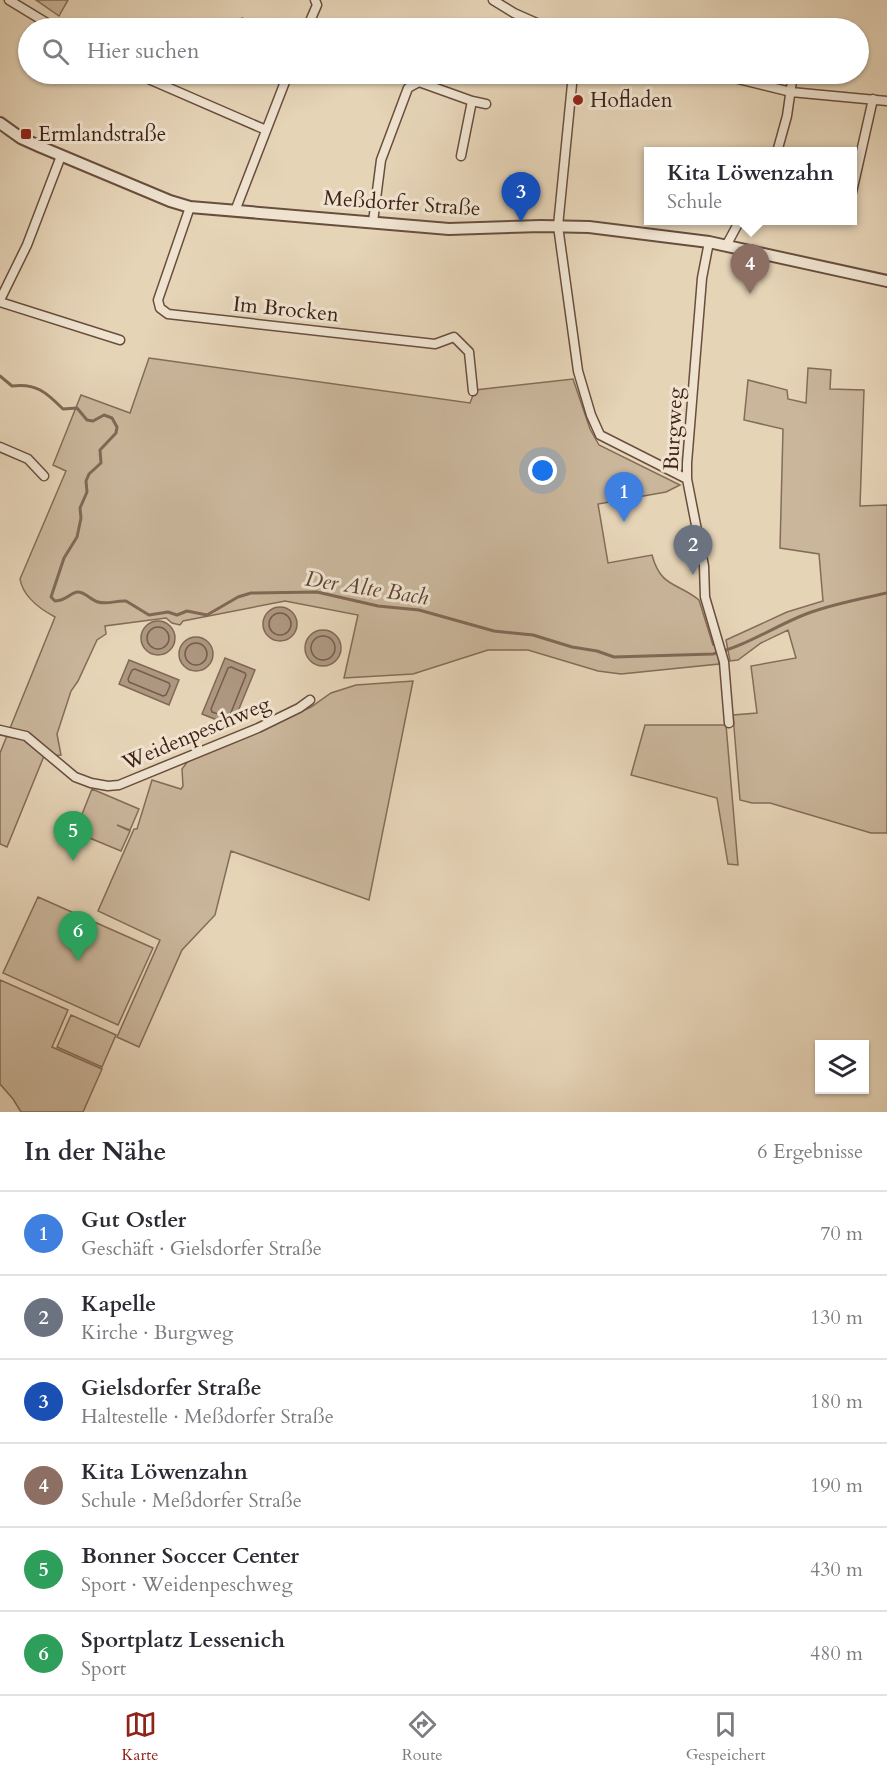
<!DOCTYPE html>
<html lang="de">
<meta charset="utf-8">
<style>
body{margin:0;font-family:Cardo,serif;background:#f7f7f7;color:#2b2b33}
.controls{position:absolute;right:18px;bottom:18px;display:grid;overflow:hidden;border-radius:0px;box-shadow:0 2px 4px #0004}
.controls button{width:54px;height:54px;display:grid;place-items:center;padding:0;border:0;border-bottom:2px solid #e1e1e2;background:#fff;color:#2b2b33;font:30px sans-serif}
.you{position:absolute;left:543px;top:471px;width:21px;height:21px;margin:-15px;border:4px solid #fff;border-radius:50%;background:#1a73e8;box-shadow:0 0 0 9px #1a73e833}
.badge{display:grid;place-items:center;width:39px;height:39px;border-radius:50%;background:#8f2418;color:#fff;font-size:20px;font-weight:700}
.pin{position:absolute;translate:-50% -50px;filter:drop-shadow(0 2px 3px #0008)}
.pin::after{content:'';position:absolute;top:32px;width:21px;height:18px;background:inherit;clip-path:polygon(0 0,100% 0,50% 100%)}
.popup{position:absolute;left:644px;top:147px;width:213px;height:78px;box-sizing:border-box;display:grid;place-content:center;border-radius:0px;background:#fff;filter:drop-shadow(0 2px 4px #0005);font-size:20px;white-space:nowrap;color:#7c7c81}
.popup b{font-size:22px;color:#2b2b33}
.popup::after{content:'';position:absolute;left:50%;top:100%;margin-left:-12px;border:12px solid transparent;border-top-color:#fff}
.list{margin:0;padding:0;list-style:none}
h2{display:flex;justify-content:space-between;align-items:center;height:78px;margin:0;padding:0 24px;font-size:26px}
h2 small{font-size:20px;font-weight:400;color:#7c7c81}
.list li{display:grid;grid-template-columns:39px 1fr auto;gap:18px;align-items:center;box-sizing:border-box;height:84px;padding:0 24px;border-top:2px solid #e1e1e2}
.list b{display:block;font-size:22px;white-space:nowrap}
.list p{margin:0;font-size:20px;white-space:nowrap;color:#7c7c81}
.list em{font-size:20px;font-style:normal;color:#7c7c81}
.icon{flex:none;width:33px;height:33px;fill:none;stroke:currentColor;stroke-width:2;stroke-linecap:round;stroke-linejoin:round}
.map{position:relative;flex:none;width:887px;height:1112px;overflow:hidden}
.search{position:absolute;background:#fff;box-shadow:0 2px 4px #0004;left:18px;right:18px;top:18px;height:66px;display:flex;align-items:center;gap:15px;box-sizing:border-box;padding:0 21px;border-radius:33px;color:#7c7c81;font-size:22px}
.sheet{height:582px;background:#fff}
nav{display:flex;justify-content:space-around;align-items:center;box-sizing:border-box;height:84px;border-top:2px solid #e1e1e2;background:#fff;font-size:16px;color:#7c7c81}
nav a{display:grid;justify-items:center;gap:3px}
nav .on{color:#8f2418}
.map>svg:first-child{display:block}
.green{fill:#cab69b;stroke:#846c58;stroke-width:1.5}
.water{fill:#ad9780;stroke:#816855;stroke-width:1.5}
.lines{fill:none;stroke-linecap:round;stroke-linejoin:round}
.shore{stroke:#765c4a;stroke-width:1.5}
.stream{stroke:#816855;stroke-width:3}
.minor-casing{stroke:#694e3e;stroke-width:11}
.tertiary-casing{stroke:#694e3e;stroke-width:14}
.minor{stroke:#efe3d0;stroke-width:8}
.tertiary{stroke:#efe3d0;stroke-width:10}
.poi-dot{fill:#8f2418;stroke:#efe3d0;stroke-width:2}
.labels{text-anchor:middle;stroke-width:6;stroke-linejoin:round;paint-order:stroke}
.poi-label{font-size:21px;fill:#3f2115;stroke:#efe3d0;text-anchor:start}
.street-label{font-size:21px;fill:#3f2115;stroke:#efe3d0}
.water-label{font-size:22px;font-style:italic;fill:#604435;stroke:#efe3d0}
</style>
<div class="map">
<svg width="887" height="1112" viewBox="0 0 887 1112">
<rect width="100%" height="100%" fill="#e6d4b7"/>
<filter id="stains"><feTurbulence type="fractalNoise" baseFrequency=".00333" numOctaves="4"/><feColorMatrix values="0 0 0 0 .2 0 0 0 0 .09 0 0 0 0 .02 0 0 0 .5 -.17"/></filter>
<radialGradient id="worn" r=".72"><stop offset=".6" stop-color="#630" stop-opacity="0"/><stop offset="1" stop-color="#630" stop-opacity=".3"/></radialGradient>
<path class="green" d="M 36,0 L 68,0 L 59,16 Z
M 242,18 L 252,22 L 249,28 L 218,28 L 220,24 L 228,28 L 231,19 L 240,23 Z
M 149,358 L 470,403 L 475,390 L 573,379 L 590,429 L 599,445 L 680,485 L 666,492 L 598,504 L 608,563 L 652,555 C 661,588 677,582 699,600 L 713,645 L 717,644 L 719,664 L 621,674 L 598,671 L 528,650 L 488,650 L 413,674 L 344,678 L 358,615 L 285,601 L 183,621 L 180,625 L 172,623 L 166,618 L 105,626 L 106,634 L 97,640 L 78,681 L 71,691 L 57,734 L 61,755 L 44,756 L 7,847 L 0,844 L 0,753 L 55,617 C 40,609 23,597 20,579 L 66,471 L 53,465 L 81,395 L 130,413 Z
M 808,368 L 831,370 L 830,389 L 864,390 L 860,506 L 887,505 L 887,833 L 871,833 L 770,803 L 752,803 L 740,800 L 733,715 L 757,713 L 751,666 L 796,658 L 788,630 L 761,643 L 738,660 L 730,661 L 726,640 L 787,612 L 823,601 L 819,554 L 780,548 L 783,429 L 744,420 L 748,380 L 787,390 L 788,399 L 806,403 Z
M 413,681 L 369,900 L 231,851 L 215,915 L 182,950 L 139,1047 L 117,1037 L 160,940 L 98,911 L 134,829 L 137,829 L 152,780 L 181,789 L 183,786 L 182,769 L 188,761 L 262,730 L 311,707 L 331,693 L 356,685 Z
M 645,725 L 726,725 L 738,865 L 728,864 L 717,798 L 631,775 Z
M 92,789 L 139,809 L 130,830 L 117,825 L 130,831 L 121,851 L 75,832 Z
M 38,897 L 153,948 L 118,1025 L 3,973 Z
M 0,980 L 68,1010 L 52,1047 L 102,1069 L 83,1112 L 21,1112 L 13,1099 L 0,1084 Z
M 71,1015 L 116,1035 L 102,1067 L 57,1047 Z"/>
<path class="water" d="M263 624a17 17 0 1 1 34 0a17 17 0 1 1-34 0Z
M141 638a17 17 0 1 1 34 0a17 17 0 1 1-34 0Z
M305 648a18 18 0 1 1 36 0a18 18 0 1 1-36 0Z
M179 654a17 17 0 1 1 34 0a17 17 0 1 1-34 0Z
M 225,658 L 255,670 L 232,726 L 202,714 Z
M 129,660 L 179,680 L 169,705 L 119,684 Z"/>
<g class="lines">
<path class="shore" d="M269 624a11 11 0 1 1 22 0a11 11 0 1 1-22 0Z
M147 638a11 11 0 1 1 22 0a11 11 0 1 1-22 0Z
M311 648a12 12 0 1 1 24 0a12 12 0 1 1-24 0Z
M185 654a11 11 0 1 1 22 0a11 11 0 1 1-22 0Z
M 231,667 L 245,673 L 246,675 L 230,715 L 227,717 L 212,712 L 211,709 L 228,668 Z
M 135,669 L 169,683 L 170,686 L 166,695 L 163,696 L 129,682 L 128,679 L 132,670 Z"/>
<path class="stream" d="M 0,376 L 12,386 C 36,383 46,392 63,409 L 77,408 L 87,420 L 93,421 L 104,415 L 112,418 L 117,427 L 116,433 L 100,450 L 101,463 L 89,474 L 86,481 L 87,492 L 80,508 L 81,518 L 77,537 L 64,558 L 51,597 L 55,601 C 68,600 68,594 77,592 C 84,591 91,600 98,602 C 108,605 117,600 126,601 L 149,615 L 168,612 L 177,615 L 187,611 L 207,615 L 238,597 L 251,593 L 317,592 L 378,606 L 419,610 L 494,631 L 533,635 L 572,647 L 597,651 L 614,657 L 713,654 C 746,646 775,626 806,614 C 832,604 860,599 887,593"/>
<defs>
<path id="minor" d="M 9,0 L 55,28
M 493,0 L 514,13 L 548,28
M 307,28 L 317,5 L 315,0
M 800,28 L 800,26
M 137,74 L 266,130
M 573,74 L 558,226 L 578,371 L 591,415 L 600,435 L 687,479
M 718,74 L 791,92 L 887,101
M 777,152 L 787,116 L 793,74
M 461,156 L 472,101
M 852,192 L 873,99
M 190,207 L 158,300 L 160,308 L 168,314 L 435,344 L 454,337 L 469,352 L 473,391
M 235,211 L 288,74
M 373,222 L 381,160 L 408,88 L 419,82 L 472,101 L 486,104
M 709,242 L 702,278 L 687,463 L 687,479 L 704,566 L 705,597 L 724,662 L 729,723
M 726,246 L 740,220
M 0,300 L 27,245 L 61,156
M 0,302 L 120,340
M 0,447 L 28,459 L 44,476
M 0,730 L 26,736 L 75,777 L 91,783 L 108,786 L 119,785 L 258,728 L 299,708 L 310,700"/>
<path id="tertiary" d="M 0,123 L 21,138 L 41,147 L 170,201 L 190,207 L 449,229 L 541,226 L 589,227 L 709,242 L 887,281"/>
</defs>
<use href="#minor" class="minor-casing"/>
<use href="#tertiary" class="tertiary-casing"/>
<use href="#minor" class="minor"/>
<use href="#tertiary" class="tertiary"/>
</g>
<g class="poi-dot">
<circle cx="578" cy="100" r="6"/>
<rect x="20" y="128" width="12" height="12" rx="3"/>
</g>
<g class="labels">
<g class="poi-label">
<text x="590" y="107">Hofladen</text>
<text x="38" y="141">Ermlandstraße</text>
</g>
<g class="street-label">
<text transform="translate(402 203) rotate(4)" y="7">Meßdorfer Straße</text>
<text transform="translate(286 309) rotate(6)" y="7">Im Brocken</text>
<text transform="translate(673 429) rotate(-87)" y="7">Burgweg</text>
<text transform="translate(196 733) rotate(-23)" y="7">Weidenpeschweg</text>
</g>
<g class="water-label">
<text transform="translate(367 587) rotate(9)" y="8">Der Alte Bach</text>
</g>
</g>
<rect width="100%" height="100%" filter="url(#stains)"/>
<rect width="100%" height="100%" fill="url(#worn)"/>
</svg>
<div class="controls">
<button><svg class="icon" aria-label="layers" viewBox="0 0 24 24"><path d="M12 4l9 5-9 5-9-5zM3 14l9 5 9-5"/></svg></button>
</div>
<div class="you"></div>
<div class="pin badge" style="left:624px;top:522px;background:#3f7fe0">1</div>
<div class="pin badge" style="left:693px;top:575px;background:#6b7280">2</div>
<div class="pin badge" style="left:521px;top:222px;background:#1a4fb4">3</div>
<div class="pin badge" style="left:750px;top:294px;background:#8d6e63">4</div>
<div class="popup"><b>Kita Löwenzahn</b>Schule</div>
<div class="pin badge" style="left:73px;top:861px;background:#2e9e5b">5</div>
<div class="pin badge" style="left:78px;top:961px;background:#2e9e5b">6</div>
<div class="search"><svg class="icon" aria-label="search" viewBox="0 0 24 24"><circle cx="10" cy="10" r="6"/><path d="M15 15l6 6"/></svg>Hier suchen</div>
</div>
<section class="sheet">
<h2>In der Nähe<small>6 Ergebnisse</small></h2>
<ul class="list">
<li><span class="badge" style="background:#3f7fe0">1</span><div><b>Gut Ostler</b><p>Geschäft · Gielsdorfer Straße</p></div><em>70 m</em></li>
<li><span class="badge" style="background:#6b7280">2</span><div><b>Kapelle</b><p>Kirche · Burgweg</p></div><em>130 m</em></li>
<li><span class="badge" style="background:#1a4fb4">3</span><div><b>Gielsdorfer Straße</b><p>Haltestelle · Meßdorfer Straße</p></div><em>180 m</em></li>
<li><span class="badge" style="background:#8d6e63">4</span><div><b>Kita Löwenzahn</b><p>Schule · Meßdorfer Straße</p></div><em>190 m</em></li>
<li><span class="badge" style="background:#2e9e5b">5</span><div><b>Bonner Soccer Center</b><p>Sport · Weidenpeschweg</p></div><em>430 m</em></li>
<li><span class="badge" style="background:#2e9e5b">6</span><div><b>Sportplatz Lessenich</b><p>Sport</p></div><em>480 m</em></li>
</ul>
</section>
<nav>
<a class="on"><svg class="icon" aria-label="map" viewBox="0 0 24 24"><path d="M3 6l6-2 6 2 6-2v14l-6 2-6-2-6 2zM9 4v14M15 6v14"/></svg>Karte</a>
<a><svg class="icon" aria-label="directions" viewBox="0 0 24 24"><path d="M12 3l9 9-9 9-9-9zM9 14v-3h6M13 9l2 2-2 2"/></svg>Route</a>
<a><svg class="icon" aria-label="saved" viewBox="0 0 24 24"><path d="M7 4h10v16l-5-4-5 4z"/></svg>Gespeichert</a>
</nav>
